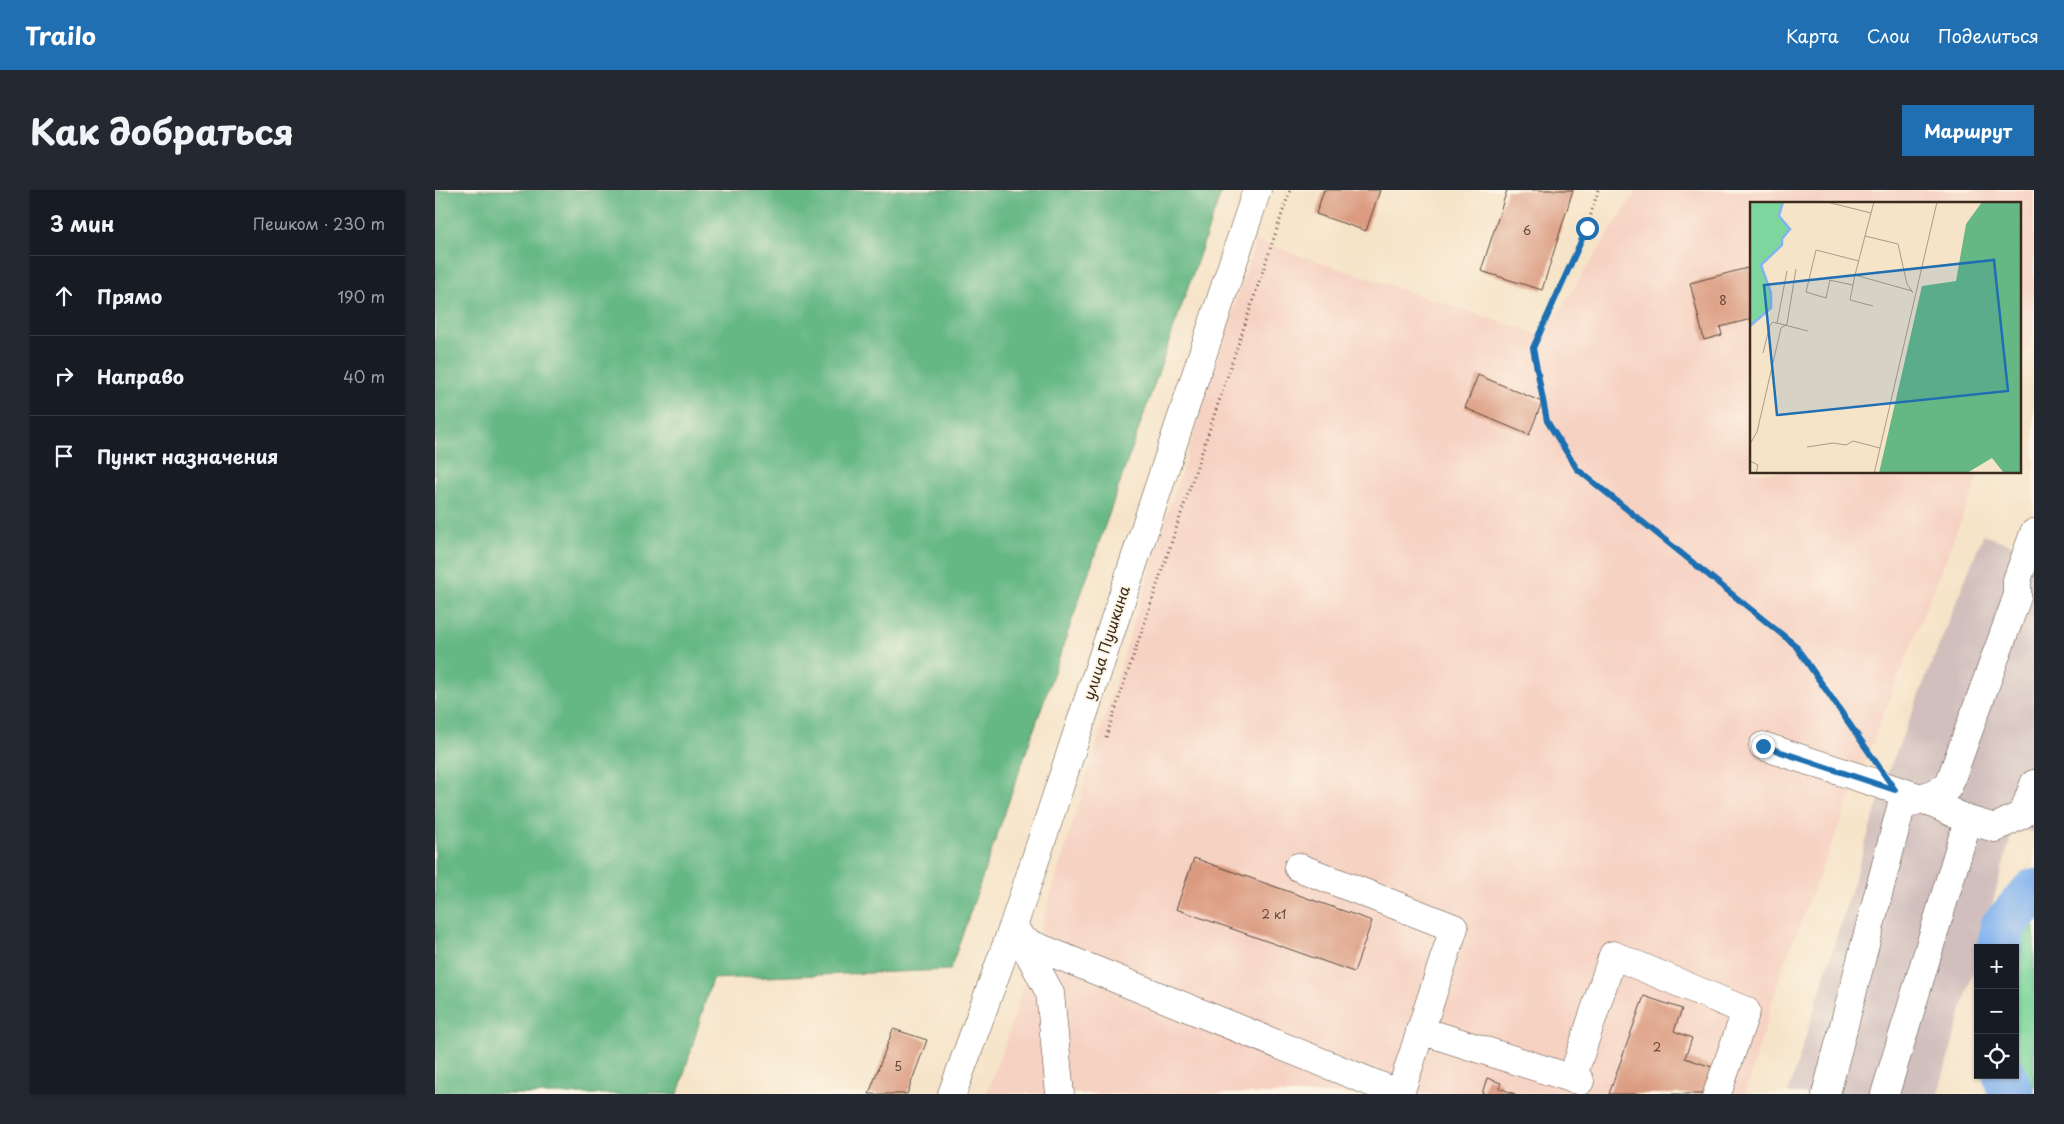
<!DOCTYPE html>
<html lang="ru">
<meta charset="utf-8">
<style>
body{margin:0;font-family:"Playpen Sans",sans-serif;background:#242831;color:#f1f3f6}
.controls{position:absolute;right:15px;bottom:15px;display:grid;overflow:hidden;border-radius:0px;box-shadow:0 1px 4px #0004}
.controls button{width:45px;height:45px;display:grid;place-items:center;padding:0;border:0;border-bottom:1px solid #363941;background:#171b24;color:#f1f3f6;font:25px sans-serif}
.stop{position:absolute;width:15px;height:15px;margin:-11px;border:4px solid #1f6fb2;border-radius:50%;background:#fff}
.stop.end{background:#1f6fb2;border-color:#fff;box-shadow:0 1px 5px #0008}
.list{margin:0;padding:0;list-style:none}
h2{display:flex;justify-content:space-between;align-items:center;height:65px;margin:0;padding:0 20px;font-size:21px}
h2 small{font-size:16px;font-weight:400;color:#9ea1a6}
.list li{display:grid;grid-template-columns:32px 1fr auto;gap:15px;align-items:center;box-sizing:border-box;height:80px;padding:0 20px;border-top:1px solid #363941}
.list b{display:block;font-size:19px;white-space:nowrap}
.list em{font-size:16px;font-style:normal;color:#9ea1a6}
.icon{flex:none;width:28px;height:28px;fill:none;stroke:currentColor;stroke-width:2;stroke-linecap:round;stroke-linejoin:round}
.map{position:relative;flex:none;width:1599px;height:904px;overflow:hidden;border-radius:0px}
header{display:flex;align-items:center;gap:30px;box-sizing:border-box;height:70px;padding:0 25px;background:#1f6fb2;color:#fff}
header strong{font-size:24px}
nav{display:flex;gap:28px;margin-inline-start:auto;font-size:18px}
.intro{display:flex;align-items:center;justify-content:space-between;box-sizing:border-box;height:120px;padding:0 30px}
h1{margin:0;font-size:35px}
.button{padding:12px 22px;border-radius:0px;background:#1f6fb2;color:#fff;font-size:18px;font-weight:700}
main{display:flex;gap:30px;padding:0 30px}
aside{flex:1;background:#171b24;border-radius:0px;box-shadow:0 1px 4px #0004}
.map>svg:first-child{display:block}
.built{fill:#f6d2c3}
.industrial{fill:#d1bfbd}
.green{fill:#7cd69d;stroke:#5c805e}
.forest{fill:#65b784;stroke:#507051}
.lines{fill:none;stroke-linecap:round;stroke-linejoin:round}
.river{stroke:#83b4ef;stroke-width:45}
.building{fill:#db9b81}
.minor-casing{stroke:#574638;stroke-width:29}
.path{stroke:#574638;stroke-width:3;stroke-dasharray:1 4;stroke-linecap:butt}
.minor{stroke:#fff;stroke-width:28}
.route{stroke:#1f6fb2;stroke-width:6}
.labels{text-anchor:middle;stroke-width:4;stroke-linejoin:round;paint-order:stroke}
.number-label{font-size:12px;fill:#634637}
.street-label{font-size:15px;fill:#3b2a1e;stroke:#fcf5e5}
.inset-river{fill:none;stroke:#83b4ef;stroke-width:2.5}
.inset-road{fill:none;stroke:#ab9a85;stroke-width:1}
.view{fill:#1f6fb2;fill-opacity:0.15;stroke:#1f6fb2;stroke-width:2.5}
.inset-edge{fill:none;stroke:#3b2a1e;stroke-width:2.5}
</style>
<header>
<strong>Trailo</strong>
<nav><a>Карта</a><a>Слои</a><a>Поделиться</a></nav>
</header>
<div class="intro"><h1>Как добраться</h1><a class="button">Маршрут</a></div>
<main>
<aside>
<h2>3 мин<small>Пешком · 230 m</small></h2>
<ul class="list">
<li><svg class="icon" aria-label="ahead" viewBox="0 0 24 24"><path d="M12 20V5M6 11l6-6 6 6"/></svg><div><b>Прямо</b></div><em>190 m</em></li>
<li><svg class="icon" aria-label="right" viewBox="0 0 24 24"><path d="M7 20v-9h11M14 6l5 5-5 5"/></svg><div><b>Направо</b></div><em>40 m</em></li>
<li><svg class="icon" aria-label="arrive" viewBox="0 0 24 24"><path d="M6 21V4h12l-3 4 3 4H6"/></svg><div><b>Пункт назначения</b></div></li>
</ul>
</aside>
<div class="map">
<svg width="1599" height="904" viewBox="0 0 1599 904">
<rect width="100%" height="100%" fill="#fcf5e5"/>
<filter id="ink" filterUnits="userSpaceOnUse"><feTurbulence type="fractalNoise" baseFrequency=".02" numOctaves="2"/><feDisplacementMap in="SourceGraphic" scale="10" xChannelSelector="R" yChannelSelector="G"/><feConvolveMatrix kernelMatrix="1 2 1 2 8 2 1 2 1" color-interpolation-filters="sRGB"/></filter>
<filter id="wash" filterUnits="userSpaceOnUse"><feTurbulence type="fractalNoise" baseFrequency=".0096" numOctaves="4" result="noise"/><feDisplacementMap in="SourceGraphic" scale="20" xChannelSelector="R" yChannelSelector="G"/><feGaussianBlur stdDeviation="1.12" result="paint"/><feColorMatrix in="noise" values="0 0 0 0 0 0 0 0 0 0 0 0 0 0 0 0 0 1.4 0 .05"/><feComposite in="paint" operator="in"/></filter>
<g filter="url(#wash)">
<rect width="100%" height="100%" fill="#f6e4c9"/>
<path class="built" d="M 1202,0 L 1599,0 L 1599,139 L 1585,177 L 1585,14 L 1316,14 L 1316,282 L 1545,283 L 1348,776 L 1310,904 L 551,904 L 571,852 L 715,379 L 821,51 L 1108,146 Z"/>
<path class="industrial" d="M 1599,332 L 1599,643 L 1579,636 L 1545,758 L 1543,758 L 1543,764 L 1503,904 L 1353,904 L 1450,590 L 1548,345 L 1588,358 Z"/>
<path class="green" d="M 1599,701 L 1599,904 L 1576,904 L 1570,885 L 1580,885 L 1580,758 L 1565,758 L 1567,738 Z"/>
<path class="forest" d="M 0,0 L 787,0 L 515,780 L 277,789 L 243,904 L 0,904 Z"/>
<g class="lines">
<path class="river" d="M 1565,758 L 1567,738 L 1599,701
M 1570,885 L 1576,904"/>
</g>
<g id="blocks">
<path class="building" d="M 889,0 L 945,0 L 931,41 L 881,24 Z
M 1072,0 L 1138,0 L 1107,100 L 1046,81 Z
M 1316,77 L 1316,129 L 1285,137 L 1287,145 L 1269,150 L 1255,93 Z
M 1043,185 L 1107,212 L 1094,245 L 1030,218 Z
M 759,668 L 937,731 L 919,782 L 741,719 Z
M 1209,806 L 1247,819 L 1239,841 L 1257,848 L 1250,868 L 1283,879 L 1274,904 L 1174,904 Z
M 458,839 L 492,850 L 472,904 L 434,904 Z
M 1052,888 L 1066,893 L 1064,898 L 1080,904 L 1047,904 Z"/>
</g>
</g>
<g filter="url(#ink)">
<use href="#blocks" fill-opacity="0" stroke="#574638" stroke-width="1"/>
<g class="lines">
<defs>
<path id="minor" d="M 1328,556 L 1486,608 L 1533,630 L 1560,638 L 1588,624 L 1599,594
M 863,677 L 1019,738 L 965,904
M 584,745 L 615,803 L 625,904
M 588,751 L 965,904
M 985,840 L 1145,891
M 1137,889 L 1178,765 L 1311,821 L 1282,904
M 517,904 L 578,737 L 822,0
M 1391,904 L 1466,617 L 1513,597 L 1579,416 L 1582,407 L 1582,390 L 1599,343
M 1450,904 L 1533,630"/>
</defs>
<use href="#minor" class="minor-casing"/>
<path class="path" d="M 1163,0 L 1152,38 L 1097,158 L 1112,231 L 1142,279 L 1359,455 L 1434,562
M 671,547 L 855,0"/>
<use href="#minor" class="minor"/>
</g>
</g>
<g class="lines" filter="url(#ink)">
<path class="route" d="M 1152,38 L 1098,158 L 1112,231 L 1142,279 L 1360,455 L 1460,600 L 1328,556"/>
</g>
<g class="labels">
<g class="number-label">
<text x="1092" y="45">6</text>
<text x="1288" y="115">8</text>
<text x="839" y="729">2 к1</text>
<text x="1222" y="862">2</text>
<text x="463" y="881">5</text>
</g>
<g class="street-label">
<text transform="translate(672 453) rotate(-72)" y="5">улица Пушкина</text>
</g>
</g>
<g transform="translate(1315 12)">
<rect width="271" height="271" fill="#f6e4c9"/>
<path d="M 0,0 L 33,0 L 29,14 L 40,27 L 32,37 L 32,43 L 11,63 L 21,91 L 21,106 L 0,124 Z" fill="#7cd69d"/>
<path d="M 232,0 L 271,0 L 271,271 L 254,271 L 242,256 L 217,271 L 129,271 L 172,84 L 206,79 L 216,22 Z" fill="#65b784"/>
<path class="inset-river" d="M 0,124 L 21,106 L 21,91 L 11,63 L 32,43 L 32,37 L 40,27 L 29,14 L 33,0"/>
<path class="inset-road" d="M 77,0 L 121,11 L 124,0M 121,11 L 115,34 L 148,42 L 157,82 L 163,91M 115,34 L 105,73 L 162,89M 105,73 L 100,98 L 123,104M 79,78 L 103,83M 80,78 L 76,96 L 56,90 L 66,48 L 109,59M 27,121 L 37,69M 13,151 L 20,123 L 23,120 L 58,129M 0,242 L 7,230 L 31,126 L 37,122 L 46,67M 57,245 L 83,241 L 96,243 L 103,239 L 130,246M 0,259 L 8,263 L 6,272M 124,272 L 187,0"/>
<path class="view" d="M 244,58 L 258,189 L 27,213 L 14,83 Z"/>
<rect width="271" height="271" class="inset-edge"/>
</g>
</svg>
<div class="controls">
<button>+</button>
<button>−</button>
<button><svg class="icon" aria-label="locate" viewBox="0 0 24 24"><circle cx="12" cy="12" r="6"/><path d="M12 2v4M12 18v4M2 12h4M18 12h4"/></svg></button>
</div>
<div class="stop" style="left:1152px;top:38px"></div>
<div class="stop end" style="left:1328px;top:556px"></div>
</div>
</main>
